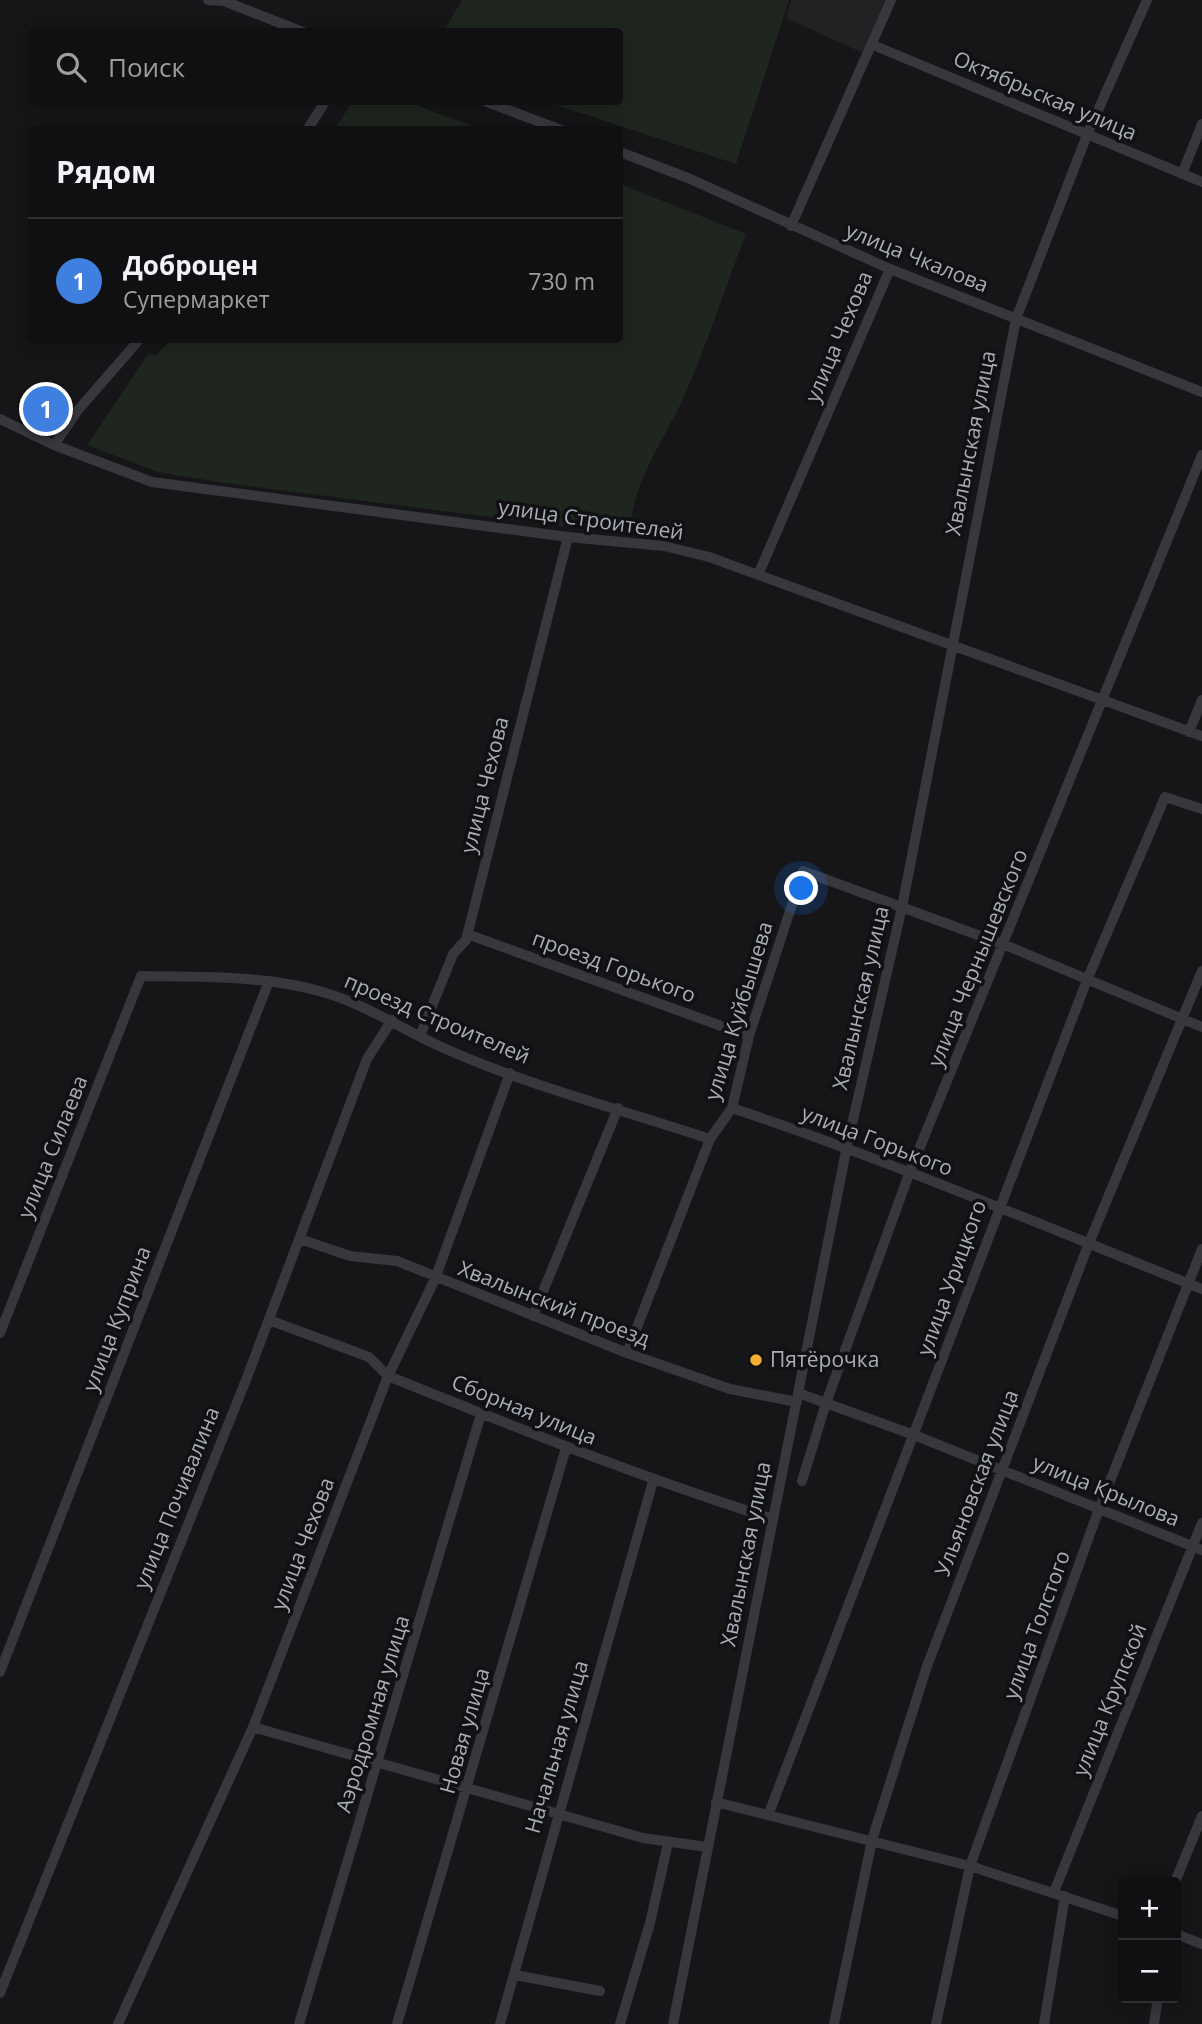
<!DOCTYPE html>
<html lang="ru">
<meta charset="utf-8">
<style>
body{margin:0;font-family:"Open Sans",sans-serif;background:#1e1e20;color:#f1f3f6}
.controls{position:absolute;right:21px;bottom:21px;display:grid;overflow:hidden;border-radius:7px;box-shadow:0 4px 18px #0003}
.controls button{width:63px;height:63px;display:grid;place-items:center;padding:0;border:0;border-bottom:2px solid #303032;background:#101012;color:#f1f3f6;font:35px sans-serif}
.you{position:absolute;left:802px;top:889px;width:24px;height:24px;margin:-18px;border:5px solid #fff;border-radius:50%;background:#1a73e8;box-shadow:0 0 0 10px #1a73e833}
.badge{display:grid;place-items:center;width:46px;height:46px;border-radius:50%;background:#8c9099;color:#fff;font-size:23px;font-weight:700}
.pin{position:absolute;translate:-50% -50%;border:4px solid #fff;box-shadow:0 2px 7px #0006}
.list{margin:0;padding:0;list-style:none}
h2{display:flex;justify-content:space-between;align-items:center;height:91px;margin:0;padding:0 28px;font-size:30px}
h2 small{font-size:23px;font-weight:400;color:#9c9d9f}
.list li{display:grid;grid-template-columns:46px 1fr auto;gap:21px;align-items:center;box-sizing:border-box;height:126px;padding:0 28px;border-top:2px solid #303032}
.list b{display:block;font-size:26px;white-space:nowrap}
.list p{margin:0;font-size:23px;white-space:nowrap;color:#9c9d9f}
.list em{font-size:23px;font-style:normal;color:#9c9d9f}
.icon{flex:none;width:38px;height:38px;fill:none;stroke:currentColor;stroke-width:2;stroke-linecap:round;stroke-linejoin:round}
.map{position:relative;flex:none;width:1202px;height:2024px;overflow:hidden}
.search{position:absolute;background:#101012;box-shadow:0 4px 18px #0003;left:28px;top:28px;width:595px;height:77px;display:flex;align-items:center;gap:18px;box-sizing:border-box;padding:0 24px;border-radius:7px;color:#9c9d9f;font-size:26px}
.panel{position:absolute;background:#101012;box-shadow:0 4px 18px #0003;left:28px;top:126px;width:595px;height:217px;border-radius:7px}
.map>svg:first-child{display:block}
.built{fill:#222225}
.green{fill:#1e261f}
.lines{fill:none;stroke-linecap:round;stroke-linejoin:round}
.minor{stroke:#37383d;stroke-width:10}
.poi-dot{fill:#f2b134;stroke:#111113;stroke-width:2.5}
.labels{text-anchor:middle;stroke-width:7;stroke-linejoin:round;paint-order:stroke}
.street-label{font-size:21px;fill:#a8adb8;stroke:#111113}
.poi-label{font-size:21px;fill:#a8adb8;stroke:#111113;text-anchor:start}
</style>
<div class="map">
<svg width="1202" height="2024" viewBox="0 0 1202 2024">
<rect width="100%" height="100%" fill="#161618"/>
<path class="built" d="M 791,0 L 885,0 L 863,53 L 786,18 Z"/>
<path class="green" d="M 462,0 L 789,0 L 736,164 L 548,102 L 620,102 L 620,32 L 444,31 Z
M 352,102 L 408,102 L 480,129 L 335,129 Z
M 620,184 L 746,234 C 724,290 706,349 681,403 C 661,445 632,484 630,531 L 552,525 L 224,483 L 158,472 L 87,445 L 149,353 L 155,356 L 171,340 L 620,340 Z"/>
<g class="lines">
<path class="minor" d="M 208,0 L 224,1 L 303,32
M 873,45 L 1202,182
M 487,102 L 561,130
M 307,130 L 325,102
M 620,152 L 688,178 L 890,269 L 1202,392
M 1182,174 L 1202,124
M 791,226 L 891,0
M 0,419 L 54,445 L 152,482 L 568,537 L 664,546 L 709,557 L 1202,736
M 54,445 L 78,410 L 139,340
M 758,575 L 890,269
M 1189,732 L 1202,700
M 467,934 L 749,1036
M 420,1036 L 453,954 L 466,940 L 568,537
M 732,1108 C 891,1161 1046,1227 1202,1289
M 300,1239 L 350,1256 L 397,1261 L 627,1353 L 730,1389 L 797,1402
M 533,1316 L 618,1108
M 269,1320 L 369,1357 L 388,1376 C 517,1428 640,1477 773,1519
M 0,1333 L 141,976 C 203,977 266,975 326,993 C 366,1005 400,1028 437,1045 C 524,1085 620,1109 710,1139
M 627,1353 L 710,1139 L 732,1108 L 749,1036 L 803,871 L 1005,945 L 1202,1027
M 798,1393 L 914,1435 L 1202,1550
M 802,1481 L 826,1403 L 909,1174 L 1202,455
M 0,1672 L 269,981
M 253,1727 L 643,1838 L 707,1847
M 716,1802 L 970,1866 L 1123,1916
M 769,1813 L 1087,980 L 1165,797 L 1202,809
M 1175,1882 L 1202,1816
M 1054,1892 L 1202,1523
M 1176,1934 L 1202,1944
M 515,1975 L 600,1991
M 0,1993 L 246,1380 L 367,1059 L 392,1020
M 118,2024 L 253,1727 L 388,1376 L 435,1279 L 510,1073
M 299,2024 L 481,1414
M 397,2024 L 566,1448
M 500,2024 L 653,1481
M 620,2024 L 650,1923 L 668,1843
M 673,2024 L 847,1146 L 902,907 L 1016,319 L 1087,135 L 1147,0
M 834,2024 L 872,1840 L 927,1666 L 1089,1243 L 1202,971
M 936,2024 L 970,1866 L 1099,1509 L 1202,1249
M 1044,2024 L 1065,1896
M 1154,2024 L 1158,1998"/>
</g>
<circle class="poi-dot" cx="756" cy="1360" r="7"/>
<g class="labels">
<g class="street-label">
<text transform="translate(1045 96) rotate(23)" y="7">Октябрьская улица</text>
<text transform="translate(917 258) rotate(22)" y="7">улица Чкалова</text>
<text transform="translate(839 337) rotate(-67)" y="7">улица Чехова</text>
<text transform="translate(971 443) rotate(-79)" y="7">Хвалынская улица</text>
<text transform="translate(591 520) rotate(8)" y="7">улица Строителей</text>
<text transform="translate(485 785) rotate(-76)" y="7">улица Чехова</text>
<text transform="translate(978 958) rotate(-68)" y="7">улица Чернышевского</text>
<text transform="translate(614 967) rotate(20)" y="7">проезд Горького</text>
<text transform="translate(861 998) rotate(-77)" y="7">Хвалынская улица</text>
<text transform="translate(739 1011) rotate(-73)" y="7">улица Куйбышева</text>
<text transform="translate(437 1019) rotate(23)" y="7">проезд Строителей</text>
<text transform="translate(877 1141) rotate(21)" y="7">улица Горького</text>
<text transform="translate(53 1147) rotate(-68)" y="7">улица Силаева</text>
<text transform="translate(952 1278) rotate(-70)" y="7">улица Урицкого</text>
<text transform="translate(554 1304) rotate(21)" y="7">Хвалынский проезд</text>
<text transform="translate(117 1319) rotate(-69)" y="7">улица Куприна</text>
<text transform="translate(524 1410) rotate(22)" y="7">Сборная улица</text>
<text transform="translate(977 1483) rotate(-69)" y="7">Ульяновская улица</text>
<text transform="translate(1106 1491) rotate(22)" y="7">улица Крылова</text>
<text transform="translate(177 1498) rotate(-68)" y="7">улица Почивалина</text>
<text transform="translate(303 1544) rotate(-69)" y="7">улица Чехова</text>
<text transform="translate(746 1554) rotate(-79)" y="7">Хвалынская улица</text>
<text transform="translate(1037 1625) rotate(-70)" y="7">улица Толстого</text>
<text transform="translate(1110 1700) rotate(-68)" y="7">улица Крупской</text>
<text transform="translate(373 1714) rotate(-73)" y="7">Аэродромная улица</text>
<text transform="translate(465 1731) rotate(-74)" y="7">Новая улица</text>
<text transform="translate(557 1747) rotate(-74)" y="7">Начальная улица</text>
</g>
<g class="poi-label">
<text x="770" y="1367">Пятёрочка</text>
</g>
</g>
</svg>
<div class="controls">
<button>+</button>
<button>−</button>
</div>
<div class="you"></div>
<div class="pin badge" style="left:46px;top:409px;background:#3f7fe0">1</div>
<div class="search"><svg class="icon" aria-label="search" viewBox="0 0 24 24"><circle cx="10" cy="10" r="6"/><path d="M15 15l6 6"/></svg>Поиск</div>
<section class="panel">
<h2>Рядом<small></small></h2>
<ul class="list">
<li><span class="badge" style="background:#3f7fe0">1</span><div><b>Доброцен</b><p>Супермаркет</p></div><em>730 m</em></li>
</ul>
</section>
</div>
